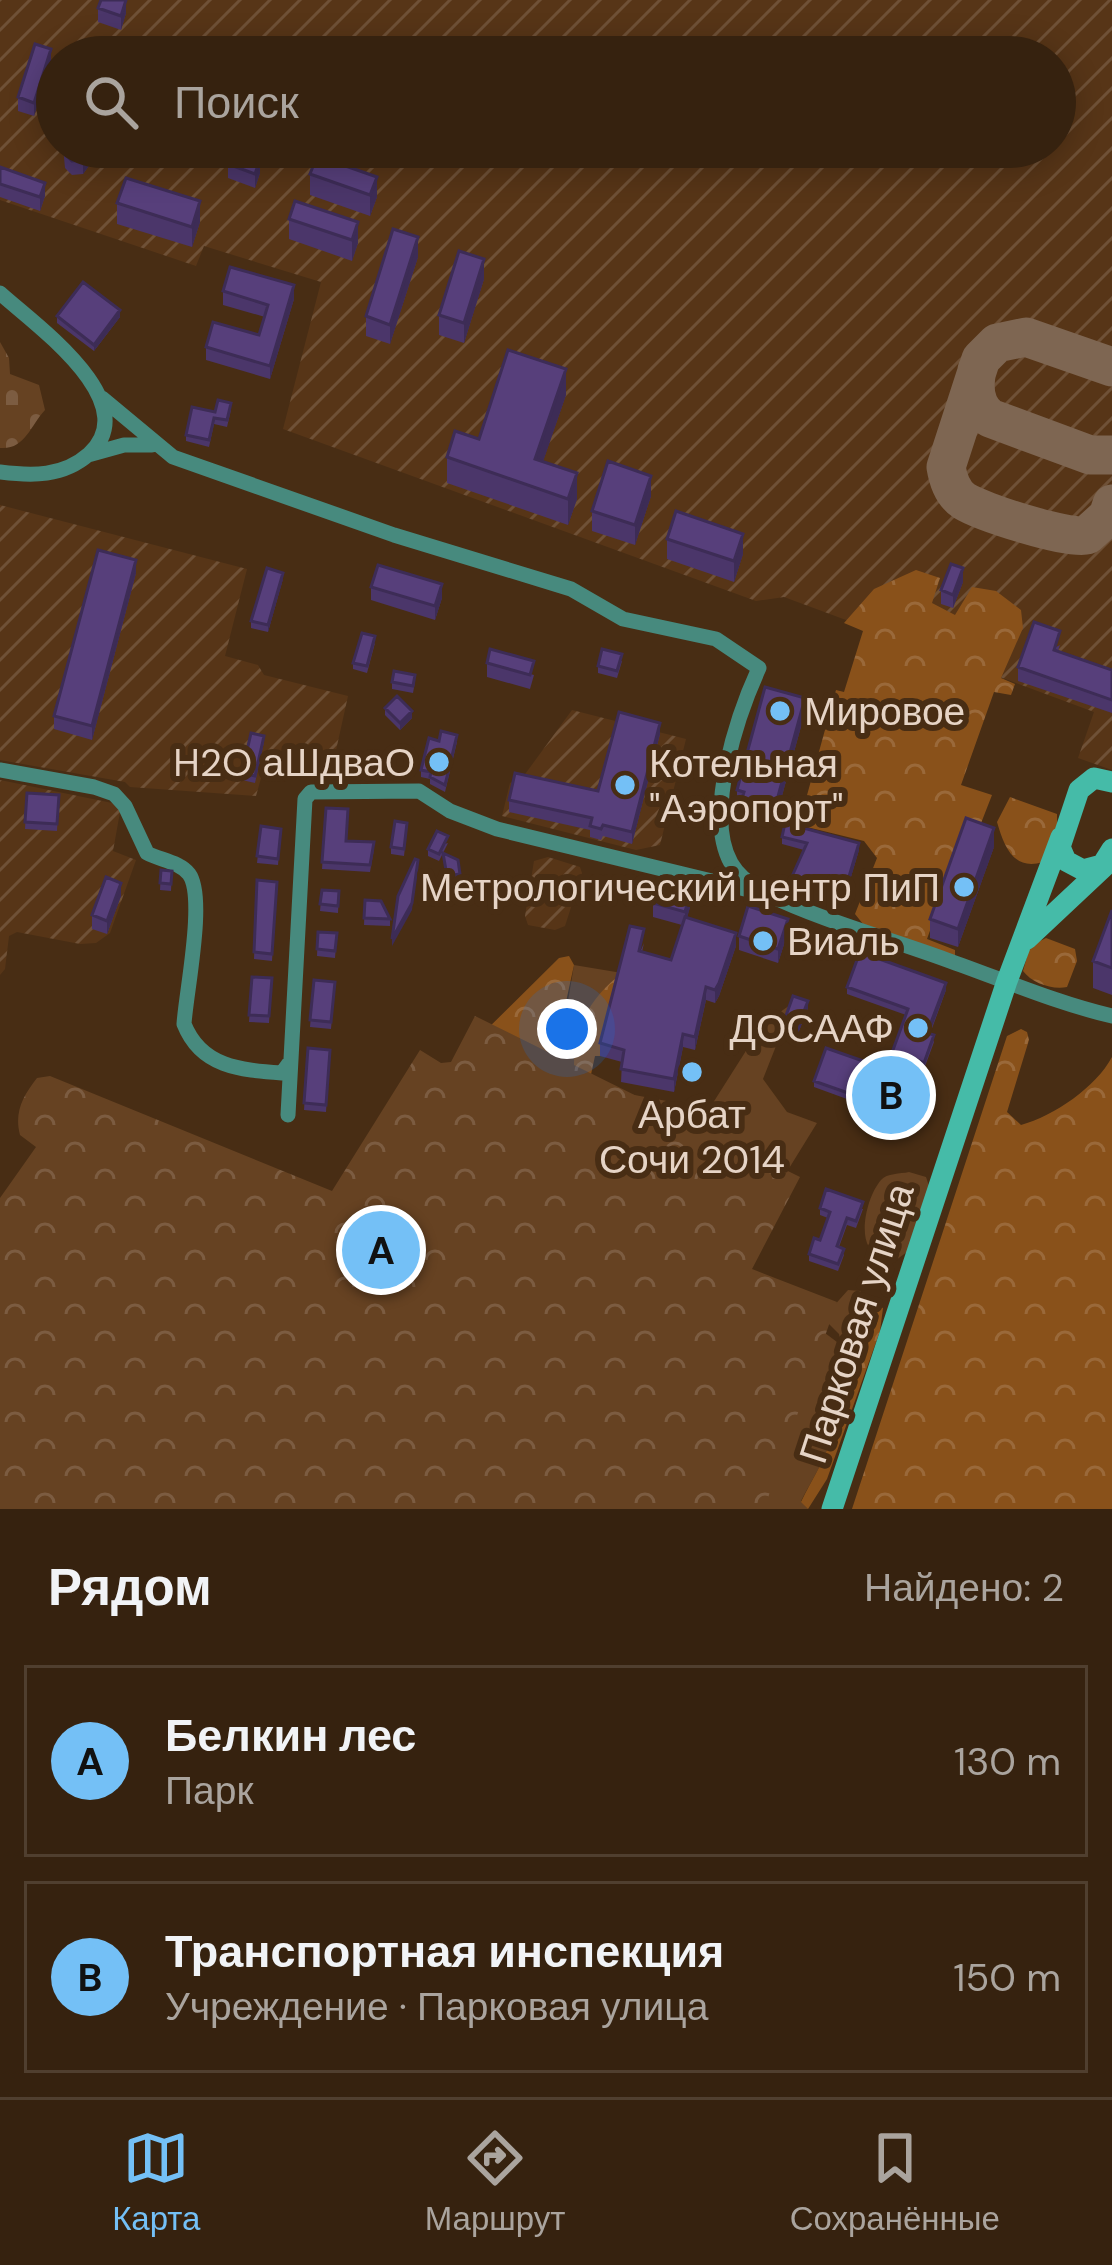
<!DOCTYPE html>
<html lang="ru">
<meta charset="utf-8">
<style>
body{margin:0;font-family:"DM Sans",sans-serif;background:#412f1d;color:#f1f3f6}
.you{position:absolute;left:567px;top:1029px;width:42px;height:42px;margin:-30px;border:9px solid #fff;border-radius:50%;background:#1a73e8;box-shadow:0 0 0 18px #1a73e833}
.badge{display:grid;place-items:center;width:78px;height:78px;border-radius:50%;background:#74c0f6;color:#111;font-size:39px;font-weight:700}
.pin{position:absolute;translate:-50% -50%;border:6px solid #fff;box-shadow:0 3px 12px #0006}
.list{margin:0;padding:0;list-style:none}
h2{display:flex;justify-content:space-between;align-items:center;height:156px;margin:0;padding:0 48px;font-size:51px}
h2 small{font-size:39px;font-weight:400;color:#aaa49e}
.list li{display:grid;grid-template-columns:78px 1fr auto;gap:36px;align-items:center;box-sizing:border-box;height:192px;margin:0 24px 24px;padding:0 24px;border:3px solid #503f2f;border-radius:0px}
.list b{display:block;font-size:45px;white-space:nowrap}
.list p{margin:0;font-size:39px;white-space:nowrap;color:#aaa49e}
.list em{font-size:39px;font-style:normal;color:#aaa49e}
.icon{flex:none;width:66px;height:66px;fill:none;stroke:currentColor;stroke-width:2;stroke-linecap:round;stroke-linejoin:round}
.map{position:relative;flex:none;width:1112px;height:1509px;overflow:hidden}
.search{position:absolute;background:#36220f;box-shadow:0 6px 30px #0003;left:36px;right:36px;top:36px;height:132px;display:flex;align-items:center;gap:30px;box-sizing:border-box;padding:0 42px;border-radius:66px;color:#aaa49e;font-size:45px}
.sheet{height:588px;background:#36220f}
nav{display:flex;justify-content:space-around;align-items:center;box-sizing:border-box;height:168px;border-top:3px solid #503f2f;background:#36220f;font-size:33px;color:#aaa49e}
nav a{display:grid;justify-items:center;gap:6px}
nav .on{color:#74c0f6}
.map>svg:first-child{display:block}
.industrial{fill:url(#industrial-furrows);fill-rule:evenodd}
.grass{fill:#664222}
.forest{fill:url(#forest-crowns)}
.cemetery{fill:url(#cemetery-stones)}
.park{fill:url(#park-crowns)}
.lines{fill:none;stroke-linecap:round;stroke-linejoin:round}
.taxiway{stroke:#7e6652;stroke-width:39}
.street{stroke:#478a7e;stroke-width:15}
.secondary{stroke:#45bba8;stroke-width:21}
.wall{fill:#4b366a}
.shaded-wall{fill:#3d2c56}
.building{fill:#573f7b;stroke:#3d2c56;stroke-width:3}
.poi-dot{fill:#74c0f6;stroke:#482d14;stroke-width:4.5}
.labels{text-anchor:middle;stroke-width:12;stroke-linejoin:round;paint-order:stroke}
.poi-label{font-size:39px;fill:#e6d4c6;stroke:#482d14;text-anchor:start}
.street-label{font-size:39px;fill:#e6d4c6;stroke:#482d14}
</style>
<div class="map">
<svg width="1112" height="1509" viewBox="0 0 1112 1509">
<defs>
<pattern id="industrial-furrows" width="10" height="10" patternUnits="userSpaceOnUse" patternTransform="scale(3)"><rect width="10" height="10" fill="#573517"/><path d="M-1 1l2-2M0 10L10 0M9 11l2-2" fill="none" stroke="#6f5137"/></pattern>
<pattern id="forest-crowns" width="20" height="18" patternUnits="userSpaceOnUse" patternTransform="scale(3)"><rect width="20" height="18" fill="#89511a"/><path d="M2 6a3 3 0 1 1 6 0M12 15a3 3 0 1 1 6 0" fill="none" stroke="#9a693a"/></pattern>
<pattern id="cemetery-stones" width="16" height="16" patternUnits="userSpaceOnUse" patternTransform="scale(3)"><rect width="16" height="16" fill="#664222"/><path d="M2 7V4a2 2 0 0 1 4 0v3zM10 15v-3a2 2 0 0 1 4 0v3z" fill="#7c5c41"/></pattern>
<pattern id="park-crowns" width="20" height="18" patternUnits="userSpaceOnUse" patternTransform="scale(3)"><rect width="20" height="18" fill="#664222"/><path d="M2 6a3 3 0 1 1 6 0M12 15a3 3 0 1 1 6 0" fill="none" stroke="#7c5c41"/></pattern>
</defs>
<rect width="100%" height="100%" fill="#482d14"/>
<path class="industrial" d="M 0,0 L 1112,0 L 1112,770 L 1078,758 L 1094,712 L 784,597 L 756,601 L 283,429 L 321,282 L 204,246 L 196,266 L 0,200 ZM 57,57 L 1055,57 L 1055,147 L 57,147 Z
M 0,505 L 247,569 L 225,656 L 258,665 L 264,675 L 348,696 L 329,782 L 263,771 L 256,796 L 130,787 L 125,782 L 0,760 Z
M 572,710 L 686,739 L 660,845 L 636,850 L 502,816 L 510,783 L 523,777 Z
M 0,780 L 117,804 L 120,812 L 113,851 L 136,860 L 110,933 L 96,943 L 80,944 L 17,932 L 9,936 L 5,969 L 0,975 Z
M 548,857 L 580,867 L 582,873 L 565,926 L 555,930 L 528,925 L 525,916 L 534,861 Z"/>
<path class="grass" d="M 574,965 L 622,973 L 581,1021 L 574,1066 L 613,1091 L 699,1107 L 711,1106 L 763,1024 L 793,1003 L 763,1079 L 787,1112 L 817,1123 L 788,1170 L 756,1249 L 705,1243 L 841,1345 L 839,1334 L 823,1318 L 848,1290 L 860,1291 L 873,1304 C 851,1323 841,1409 831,1440 C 824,1462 811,1481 801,1501 L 808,1509 L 646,1509 L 532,1116 L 568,1001 Z
M 909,1172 L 926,1177 L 929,1186 L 907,1252 L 896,1260 L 869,1247 C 859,1231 868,1195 881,1180 C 887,1173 900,1174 909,1172 Z"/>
<path class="forest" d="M 916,570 L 940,578 L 932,603 L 955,615 L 972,587 L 996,591 L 1021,610 L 1023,628 L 1001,678 L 1015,684 L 1011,695 L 994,692 L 961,785 L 992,795 L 976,836 L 964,835 L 927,939 L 955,950 L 955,957 L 863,924 L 855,914 L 877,858 L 864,841 L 803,826 L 801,817 L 836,690 L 844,692 L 863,631 L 844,623 L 874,589 Z
M 1010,797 L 1057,814 L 1057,825 L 1043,862 C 1013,871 1004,846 997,822 Z
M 1046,938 L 1075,949 L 1077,961 L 1067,987 C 1052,990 1032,983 1023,971 L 1030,946 Z
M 569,956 L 574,965 L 552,1066 L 466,1050 L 559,958 Z
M 622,973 L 600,1056 L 595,1056 L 590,1079 L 574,1066 C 574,1026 591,997 622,973 Z
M 1021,1029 L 1027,1032 L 1029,1040 L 1007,1112 L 1021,1125 C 1054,1116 1096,1087 1112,1057 L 1112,1509 L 852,1509 L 1007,1036 Z
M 873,1304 L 883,1308 L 880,1331 L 827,1479 L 808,1509 L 801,1502 C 811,1481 824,1462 830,1441 C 841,1409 850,1323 873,1304 Z"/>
<path class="cemetery" d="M 0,342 L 9,358 L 10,374 L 39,385 L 45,410 C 30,426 25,450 0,448 Z"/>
<path class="park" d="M 475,1016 L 800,1177 L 752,1269 L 837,1302 L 764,1509 L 0,1509 L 0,1198 L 36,1147 L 20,1135 C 14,1112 23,1096 37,1078 L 50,1076 L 332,1191 L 420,1050 L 441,1063 L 451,1062 Z"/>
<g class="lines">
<path class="taxiway" d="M 1112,367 L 1026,337 L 997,343 L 981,359 L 946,467 C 948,479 952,493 964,501 C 982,512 1068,540 1087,535 L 1108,516 L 1112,504
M 977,370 C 973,388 974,406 990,418 L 1090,455 L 1112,455"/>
<path class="street" d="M 0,293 C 34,324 146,402 89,454 C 63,477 32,476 0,472
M 102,398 L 173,457 L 394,535 L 571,589 L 623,619 L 716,639 L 759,668 C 737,716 704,815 731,863 C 739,877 752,886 765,893 C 823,921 887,938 947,960 C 1001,979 1056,1003 1112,1016
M 88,455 L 124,445 L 152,445
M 0,770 L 94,787 L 114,794 L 125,806 L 147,853 C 160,860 180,862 189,874 C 206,897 186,992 184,1024 C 201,1067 240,1070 282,1073 L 290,1062
M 288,1115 L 305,799 L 311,792 L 419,791 L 450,811 L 497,829 L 753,891"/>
<path class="secondary" d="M 1112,782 L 1094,778 L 1079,790 L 1060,847 L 1066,861 L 1083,870 L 1102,865 L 1112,849
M 1027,939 L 1105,866
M 832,1509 L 1007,981 L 1061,837"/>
</g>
<path class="wall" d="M 98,8 L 126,13 L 121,30 L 98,22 Z
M 51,63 L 34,116 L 18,111 L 18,97 Z
M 63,147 L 91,163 L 83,174 L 72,175 L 65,168 Z
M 228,164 L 260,173 L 255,188 L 228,178 Z
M 0,167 L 45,196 L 40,211 L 0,197 Z
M 310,174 L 377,197 L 370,216 L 310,195 Z
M 117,203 L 200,222 L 192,247 L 117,224 Z
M 289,219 L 358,243 L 352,261 L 289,239 Z
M 418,257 L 390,344 L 366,336 L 366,316 Z
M 484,279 L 464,343 L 439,335 L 439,315 Z
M 223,291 L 294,299 L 270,379 L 206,360 L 206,347 L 259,335 L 265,317 L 223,305 Z
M 57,316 L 120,317 L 94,351 L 57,323 Z
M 566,395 L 543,461 L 577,499 L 568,525 L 447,483 L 447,457 Z
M 231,410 L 227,427 L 214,424 L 209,447 L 186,441 L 186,435 L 215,412 Z
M 651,496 L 635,545 L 592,531 L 592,511 Z
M 667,539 L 743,554 L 734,582 L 667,559 Z
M 136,573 L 92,740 L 54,729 L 54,716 Z
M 283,579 L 268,632 L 251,628 L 251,621 Z
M 963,582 L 953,608 L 941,604 L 941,590 Z
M 371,587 L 442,598 L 435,620 L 371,600 Z
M 375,643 L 367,673 L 353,669 L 353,663 Z
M 1060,645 L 1058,651 L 1112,670 L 1112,713 L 1018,681 L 1018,667 Z
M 622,661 L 617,678 L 598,673 L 598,666 Z
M 487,663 L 534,675 L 530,689 L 487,677 Z
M 392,682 L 415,682 L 413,693 L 392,689 Z
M 385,708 L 412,718 L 400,730 L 385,715 Z
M 805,712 L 774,825 L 741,816 L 741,805 L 737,804 L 737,790 Z
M 660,734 L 632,844 L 603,836 L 601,840 L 590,837 L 590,830 L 509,812 L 509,800 L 598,791 Z
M 439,741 L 457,742 L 445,792 L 430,784 L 430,779 L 421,777 L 421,770 Z
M 264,742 L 255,783 L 242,780 L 242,773 Z
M 27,793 L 59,795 L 57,831 L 25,829 Z
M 326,808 L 346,841 L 374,849 L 370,872 L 322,869 Z
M 261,826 L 281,829 L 278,865 L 257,863 Z
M 407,830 L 404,856 L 391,854 L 391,847 Z
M 782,837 L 859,850 L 842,907 L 789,890 L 789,883 L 804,850 L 782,844 Z
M 448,843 L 439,861 L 428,856 L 428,849 Z
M 994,847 L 958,947 L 930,938 L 930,919 Z
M 443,853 L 460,874 L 460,881 L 447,883 Z
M 161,870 L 172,871 L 171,891 L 160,890 Z
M 257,880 L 277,882 L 272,961 L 254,959 Z
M 322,890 L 339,891 L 338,913 L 320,911 Z
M 121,896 L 107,934 L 92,929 L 92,915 Z
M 365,900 L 390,919 L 390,926 L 364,925 Z
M 692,900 L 687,917 L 736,946 L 719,996 L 715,1003 L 706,1000 L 695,1050 L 683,1047 L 674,1092 L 621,1082 L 622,1062 L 600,1056 L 600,1043 L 644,943 L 642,952 L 671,960 L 682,925 L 653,917 L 653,903 Z
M 1112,910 L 1112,995 L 1093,988 L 1093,961 Z
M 318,932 L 337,933 L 335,958 L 317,956 Z
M 788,932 L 778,963 L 739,950 L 739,936 Z
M 252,977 L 272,978 L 269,1023 L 249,1022 Z
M 314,980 L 335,982 L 331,1029 L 310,1027 Z
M 847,987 L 946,990 L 930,1034 L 934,1042 L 924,1069 L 917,1067 L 899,1118 L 814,1087 L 814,1081 L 886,1069 L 906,1015 L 847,994 Z
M 808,1008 L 797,1036 L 783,1031 L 783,1024 Z
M 308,1048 L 330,1050 L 326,1112 L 304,1110 Z
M 820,1208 L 863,1209 L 856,1228 L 847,1225 L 839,1247 L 844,1255 L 838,1271 L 809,1261 L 809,1254 L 820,1240 L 828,1218 L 820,1215 Z"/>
<path class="shaded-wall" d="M 126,0 L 126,13 L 121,30 L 121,16 Z
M 51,49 L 51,63 L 34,116 L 34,103 Z
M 91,150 L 91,163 L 83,174 L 83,160 Z
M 260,159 L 260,173 L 255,188 L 255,174 Z
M 377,177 L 377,197 L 370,216 L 370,195 Z
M 45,183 L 45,196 L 40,211 L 40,197 Z
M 200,201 L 200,222 L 192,247 L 192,227 Z
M 358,222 L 358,243 L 352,261 L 352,240 Z
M 418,237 L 418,257 L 390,344 L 390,325 Z
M 484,259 L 484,279 L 464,343 L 464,323 Z
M 294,285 L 294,299 L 270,379 L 270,366 Z
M 120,310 L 120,317 L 94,351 L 94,345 Z
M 566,369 L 566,395 L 535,485 L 535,459 Z
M 577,473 L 577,499 L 568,525 L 568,499 Z
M 651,476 L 651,496 L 635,545 L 635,525 Z
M 743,534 L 743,554 L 734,582 L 734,561 Z
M 136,560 L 136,573 L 92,740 L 92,726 Z
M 963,568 L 963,582 L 953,608 L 953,595 Z
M 283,573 L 283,579 L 268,632 L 268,625 Z
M 442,584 L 442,598 L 435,620 L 435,606 Z
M 805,698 L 805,712 L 774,825 L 774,811 Z
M 412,711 L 412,718 L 400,730 L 400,723 Z
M 660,723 L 660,734 L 632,844 L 632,832 Z
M 994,828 L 994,847 L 958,947 L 958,929 Z
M 859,843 L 859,850 L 842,907 L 842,900 Z
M 418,860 L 412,910 L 392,946 L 392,939 Z
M 121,883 L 121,896 L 107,934 L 107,921 Z
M 692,886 L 692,900 L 685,926 L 685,912 Z
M 788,919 L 788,932 L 778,963 L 778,949 Z
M 736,933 L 736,946 L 719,996 L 715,1003 L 715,990 Z
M 946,983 L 946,990 L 927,1040 L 927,1033 Z
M 706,987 L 706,1000 L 695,1050 L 695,1037 Z
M 808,1001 L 808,1008 L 797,1036 L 797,1029 Z
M 683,1034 L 683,1047 L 674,1092 L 674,1079 Z
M 917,1060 L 917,1067 L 899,1118 L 899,1111 Z"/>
<path class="building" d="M 101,0 L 126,0 L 121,16 L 98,8 Z
M 35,44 L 51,49 L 34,103 L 18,97 Z
M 64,147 L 90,147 L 91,150 L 83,160 L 72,161 L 65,154 Z
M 233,150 L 260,159 L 255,174 L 228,164 Z
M 317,156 L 377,177 L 370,195 L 310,174 Z
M 0,167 L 45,183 L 40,197 L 0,184 Z
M 126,178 L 200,201 L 192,227 L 117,203 Z
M 295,201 L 358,222 L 352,240 L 289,219 Z
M 393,229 L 418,237 L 390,325 L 366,316 Z
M 459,251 L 484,259 L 464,323 L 439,315 Z
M 230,267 L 294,285 L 270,366 L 206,347 L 213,322 L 259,335 L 268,305 L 223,291 Z
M 83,282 L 120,310 L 94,345 L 57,316 Z
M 508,350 L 566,369 L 535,459 L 577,473 L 568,499 L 447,457 L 455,431 L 479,439 Z
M 218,400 L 231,403 L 227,420 L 214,418 L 209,440 L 186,435 L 192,407 L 215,412 Z
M 608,461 L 651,476 L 635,525 L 592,511 Z
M 676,511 L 743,534 L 734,561 L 667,539 Z
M 98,550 L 136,560 L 92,726 L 54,716 Z
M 951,564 L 963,568 L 953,595 L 941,590 Z
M 378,565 L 442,584 L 435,606 L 371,587 Z
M 267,568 L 283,573 L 268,625 L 251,621 Z
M 1034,622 L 1060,631 L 1054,650 L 1112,670 L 1112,700 L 1018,667 Z
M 362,633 L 375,636 L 367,666 L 353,663 Z
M 490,649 L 534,661 L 530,675 L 487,663 Z
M 602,649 L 622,654 L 617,671 L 598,666 Z
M 394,671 L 415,675 L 413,686 L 392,682 Z
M 765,687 L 805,698 L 774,811 L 741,802 L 744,792 L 737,790 Z
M 397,696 L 412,711 L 400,723 L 385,708 Z
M 619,712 L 660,723 L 632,832 L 603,825 L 601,829 L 590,826 L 592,818 L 509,800 L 515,773 L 598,791 Z
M 441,731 L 457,735 L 445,785 L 430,777 L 431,772 L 421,770 L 429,738 L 439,741 Z
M 251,733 L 264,736 L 255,776 L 242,773 Z
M 27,793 L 59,795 L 57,824 L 25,822 Z
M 326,808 L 348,809 L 346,841 L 374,842 L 370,865 L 322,862 Z
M 966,818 L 994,828 L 958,929 L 930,919 Z
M 395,821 L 407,823 L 404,849 L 391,847 Z
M 785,823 L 859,843 L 842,900 L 789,883 L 807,843 L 782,837 Z
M 261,826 L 281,829 L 278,859 L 257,856 Z
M 437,831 L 448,836 L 439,854 L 428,849 Z
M 443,853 L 458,860 L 460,874 L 447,876 Z
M 415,859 L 418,860 L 412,903 L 392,939 L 398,896 Z
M 161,870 L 172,871 L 171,884 L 160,883 Z
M 106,877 L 121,883 L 107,921 L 92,915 Z
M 661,877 L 692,886 L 685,912 L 653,903 Z
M 257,880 L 277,882 L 272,954 L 254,952 Z
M 322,890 L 339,891 L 338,906 L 320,904 Z
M 365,900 L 381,901 L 390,919 L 364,918 Z
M 748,906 L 788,919 L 778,949 L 739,936 Z
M 1112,910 L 1112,968 L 1093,961 Z
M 685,917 L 736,933 L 719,983 L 715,990 L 706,987 L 695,1037 L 683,1034 L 674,1079 L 621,1069 L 624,1050 L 600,1043 L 630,926 L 644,929 L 639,951 L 671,960 Z
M 318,932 L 337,933 L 335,951 L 317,949 Z
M 860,952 L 946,983 L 927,1033 L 934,1035 L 924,1063 L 917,1060 L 899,1111 L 814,1081 L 826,1048 L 886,1069 L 908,1009 L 847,987 Z
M 252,977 L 272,978 L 269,1016 L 249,1015 Z
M 314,980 L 335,982 L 331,1022 L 310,1020 Z
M 793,996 L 808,1001 L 797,1029 L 783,1024 Z
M 308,1048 L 330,1050 L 326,1105 L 304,1103 Z
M 826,1189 L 863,1202 L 856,1221 L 847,1218 L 837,1246 L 844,1249 L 838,1264 L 809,1254 L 814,1238 L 820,1240 L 830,1212 L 820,1208 Z"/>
<g class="poi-dot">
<circle cx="780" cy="711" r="12"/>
<circle cx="439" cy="762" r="12"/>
<circle cx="625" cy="785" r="12"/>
<circle cx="964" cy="887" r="12"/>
<circle cx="763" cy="941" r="12"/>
<circle cx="918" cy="1028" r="12"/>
<circle cx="692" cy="1072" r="12"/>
</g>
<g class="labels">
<g class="poi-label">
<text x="804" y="725">Мировое</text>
<text x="415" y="776" text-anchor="end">H2O аШдваО</text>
<text x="649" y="777">Котельная<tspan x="649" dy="45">"Аэропорт"</tspan></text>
<text x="940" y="901" text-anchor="end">Метрологический центр ПиП</text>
<text x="787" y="955">Виаль</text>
<text x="894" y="1042" text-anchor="end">ДОСААФ</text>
<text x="692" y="1128" text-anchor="middle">Арбат<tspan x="692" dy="45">Сочи 2014</tspan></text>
</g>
<g class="street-label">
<text transform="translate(856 1323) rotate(-72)" y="14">Парковая улица</text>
</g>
</g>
</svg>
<div class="you"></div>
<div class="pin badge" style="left:381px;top:1250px">A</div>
<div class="pin badge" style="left:891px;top:1095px">B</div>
<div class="search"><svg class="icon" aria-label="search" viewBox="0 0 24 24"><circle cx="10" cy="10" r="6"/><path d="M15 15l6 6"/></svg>Поиск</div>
</div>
<section class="sheet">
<h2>Рядом<small>Найдено: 2</small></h2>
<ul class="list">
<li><span class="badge">A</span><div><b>Белкин лес</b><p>Парк</p></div><em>130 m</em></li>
<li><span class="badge">B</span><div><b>Транспортная инспекция</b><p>Учреждение · Парковая улица</p></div><em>150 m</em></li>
</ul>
</section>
<nav>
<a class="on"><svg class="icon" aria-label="map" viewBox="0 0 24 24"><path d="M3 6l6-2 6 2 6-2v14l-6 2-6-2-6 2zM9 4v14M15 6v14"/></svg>Карта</a>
<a><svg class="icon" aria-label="directions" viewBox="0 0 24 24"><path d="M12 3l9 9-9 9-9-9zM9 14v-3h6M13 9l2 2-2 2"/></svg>Маршрут</a>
<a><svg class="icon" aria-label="saved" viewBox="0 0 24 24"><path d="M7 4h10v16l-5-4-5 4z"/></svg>Сохранённые</a>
</nav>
